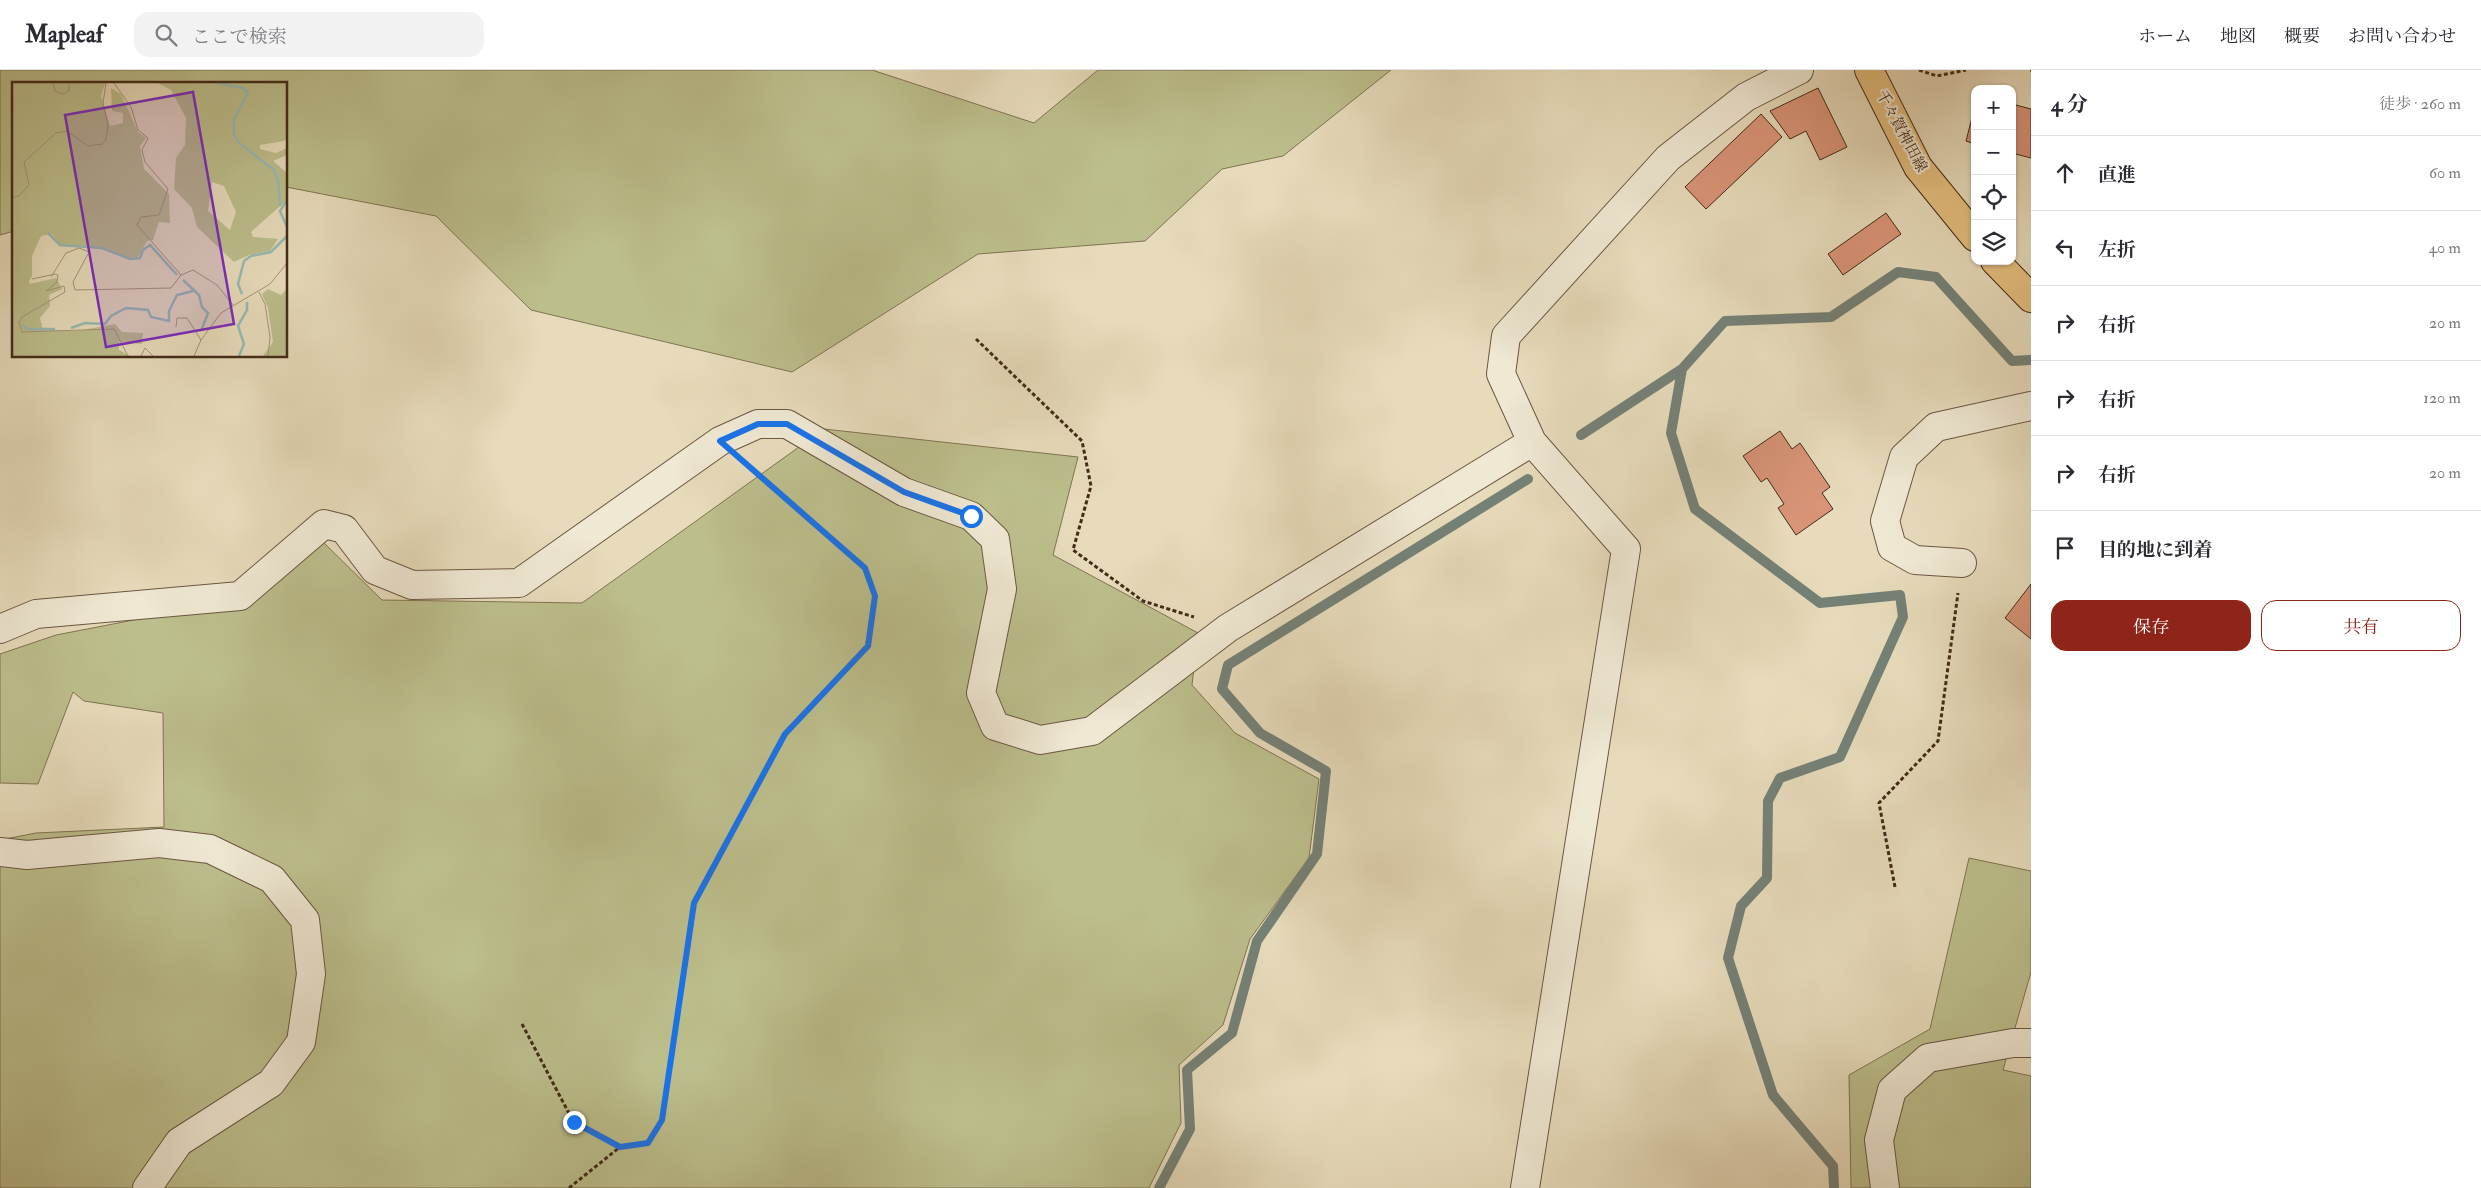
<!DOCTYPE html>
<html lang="ja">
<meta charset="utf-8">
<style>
body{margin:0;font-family:"IM FELL Double Pica","Noto Serif JP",serif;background:#f2f2f3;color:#2b2b33}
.controls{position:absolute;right:15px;top:15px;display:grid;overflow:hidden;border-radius:10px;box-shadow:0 1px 4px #0004}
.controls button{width:45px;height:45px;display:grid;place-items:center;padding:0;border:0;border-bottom:1px solid #e1e1e2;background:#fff;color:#2b2b33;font:25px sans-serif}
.stop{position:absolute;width:15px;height:15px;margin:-11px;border:4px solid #1a73e8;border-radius:50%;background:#fff}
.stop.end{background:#1a73e8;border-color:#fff;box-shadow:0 1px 5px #0008}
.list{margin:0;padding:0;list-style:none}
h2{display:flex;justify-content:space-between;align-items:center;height:65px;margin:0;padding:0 20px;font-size:21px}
h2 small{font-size:16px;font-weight:400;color:#7c7c81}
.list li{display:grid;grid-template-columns:32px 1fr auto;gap:15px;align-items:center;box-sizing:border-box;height:75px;padding:0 20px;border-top:1px solid #e1e1e2}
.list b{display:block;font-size:19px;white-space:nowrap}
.list em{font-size:16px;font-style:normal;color:#7c7c81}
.actions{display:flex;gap:10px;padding:15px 20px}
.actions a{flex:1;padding:11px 0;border:1px solid #8f2418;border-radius:15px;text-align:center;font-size:18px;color:#8f2418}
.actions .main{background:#8f2418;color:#fff}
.icon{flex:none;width:28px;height:28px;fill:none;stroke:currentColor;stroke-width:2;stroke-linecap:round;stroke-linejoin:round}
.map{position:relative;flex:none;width:2031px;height:1118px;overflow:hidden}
header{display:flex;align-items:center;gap:30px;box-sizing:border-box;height:70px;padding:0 25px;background:#fff;border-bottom:1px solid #e1e1e2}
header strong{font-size:24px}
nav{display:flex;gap:28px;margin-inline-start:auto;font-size:18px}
.search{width:350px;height:45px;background:#f2f2f3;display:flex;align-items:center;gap:12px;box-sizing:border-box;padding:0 18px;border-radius:15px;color:#7c7c81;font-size:19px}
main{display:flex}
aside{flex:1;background:#fff}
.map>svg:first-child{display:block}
.green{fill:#bcbe8c;stroke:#807452}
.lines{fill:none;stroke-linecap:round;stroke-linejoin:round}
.stream{stroke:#758177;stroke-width:10}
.building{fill:#d99478;stroke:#432b19}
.minor-casing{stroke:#6c5742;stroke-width:30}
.major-casing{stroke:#432b19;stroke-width:30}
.path{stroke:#432b19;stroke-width:3;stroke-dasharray:4 2.5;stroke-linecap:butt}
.minor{stroke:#efe8d3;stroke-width:28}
.major{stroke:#e4be7e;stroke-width:28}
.route{stroke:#1a73e8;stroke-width:6}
.labels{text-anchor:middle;stroke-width:4.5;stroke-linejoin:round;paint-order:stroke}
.street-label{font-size:15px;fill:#432b19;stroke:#efe8d3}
.inset-river{fill:none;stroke:#97bab5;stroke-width:2.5}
.inset-road{fill:none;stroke:#a5957a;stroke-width:1}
.view{fill:#7b2cbf;fill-opacity:0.15;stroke:#7b2cbf;stroke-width:2.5}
.inset-edge{fill:none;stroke:#432b19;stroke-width:2.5}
</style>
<header>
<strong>Mapleaf</strong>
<div class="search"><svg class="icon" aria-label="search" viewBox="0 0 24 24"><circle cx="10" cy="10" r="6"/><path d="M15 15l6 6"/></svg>ここで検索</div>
<nav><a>ホーム</a><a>地図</a><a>概要</a><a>お問い合わせ</a></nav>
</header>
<main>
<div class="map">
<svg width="2031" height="1118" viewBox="0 0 2031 1118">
<rect width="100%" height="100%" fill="#e7dbbb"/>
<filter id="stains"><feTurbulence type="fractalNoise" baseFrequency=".004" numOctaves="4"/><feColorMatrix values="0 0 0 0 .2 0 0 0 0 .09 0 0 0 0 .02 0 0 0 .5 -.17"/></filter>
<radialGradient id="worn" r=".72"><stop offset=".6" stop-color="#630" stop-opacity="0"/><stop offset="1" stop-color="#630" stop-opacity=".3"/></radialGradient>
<path class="green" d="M 0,0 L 872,0 L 1034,53 L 1098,0 L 1391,0 L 1283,86 L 1222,99 L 1145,171 L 978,184 L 792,302 L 531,240 L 436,146 L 286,117 L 286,14 L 14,14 L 14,161 L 0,165 Z
M 824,359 L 1078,387 L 1053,485 L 1198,563 L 1192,615 L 1235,663 L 1319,709 L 1309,788 L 1250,869 L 1223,955 L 1179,995 L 1181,1053 L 1149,1118 L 0,1118 L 0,770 L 36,763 L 164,757 L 163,643 L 84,631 L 73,622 L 38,714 L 0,713 L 0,584 L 56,565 L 258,526 L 322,471 L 382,530 L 582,533 Z
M 1969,788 L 2031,801 L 2031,902 L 2003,1000 L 2031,1006 L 2031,1118 L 1851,1118 L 1849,1005 L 1930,959 Z"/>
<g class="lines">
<path class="stream" d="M 1682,299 L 1671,363 L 1695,439 L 1820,533 L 1900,525 L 1903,547 L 1840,687 L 1780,708 L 1768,731 L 1767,808 L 1741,836 L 1728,888 L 1773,1025 L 1833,1096 L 1834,1118
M 1581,365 L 1682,299 L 1725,251 L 1831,247 L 1898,202 L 1936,207 L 2012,291 L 2031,290
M 1159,1118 L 1190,1059 L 1187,1000 L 1232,963 L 1257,871 L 1317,784 L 1326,701 L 1260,663 L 1222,619 L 1228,595 L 1528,409"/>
</g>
<path class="building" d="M 1818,18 L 1847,77 L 1820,90 L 1806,61 L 1790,69 L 1770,41 Z
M 2012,34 L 2031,39 L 2031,88 L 2012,83 Z
M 1975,36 L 1975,74 L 1966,71 Z
M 1761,44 L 1782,67 L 1706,139 L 1685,117 Z
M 1886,143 L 1901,164 L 1843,205 L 1828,184 Z
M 1780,361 L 1792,379 L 1800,373 L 1830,417 L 1822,423 L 1833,439 L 1796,465 L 1778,438 L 1784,434 L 1767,408 L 1761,412 L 1743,386 Z
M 2031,514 L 2031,569 L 2005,548 Z"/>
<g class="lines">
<defs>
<path id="minor" d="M 1962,493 L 1915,490 L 1892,477 L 1885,451 L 1904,387 L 1936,357 L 2031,336
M 0,559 L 36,544 L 240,526 L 324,454 L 344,459 L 375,500 L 412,515 L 519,513 L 720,371 L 758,354 L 787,354 L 904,422 L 971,446 L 995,469 L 1002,519 L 981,623 L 995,656 L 1040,670 L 1092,661 L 1228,558 L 1532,372
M 0,782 L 27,785 L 159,773 L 210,779 L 272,809 L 305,850 L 311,904 L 301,972 L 271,1013 L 179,1072 L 147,1118
M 1525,1118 L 1626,479 L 1532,372 L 1501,304 L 1506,266 L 1668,88 L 1746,27 L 1799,0
M 1885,1118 L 1879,1070 L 1892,1020 L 1928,988 L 2013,973 L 2031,973"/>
<path id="major" d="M 1869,0 L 1918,97 L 1975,167
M 1995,191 L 2031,228"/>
</defs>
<use href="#minor" class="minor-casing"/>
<use href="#major" class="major-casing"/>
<path class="path" d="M 1919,0 L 1937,6 L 1966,0
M 2030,0 L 2031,0
M 976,269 L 1082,371 L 1091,416 L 1073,480 L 1143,531 L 1194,547
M 1895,817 L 1879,733 L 1938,671 L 1958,523
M 522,954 L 574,1053 L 620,1077 L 648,1073 L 662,1050 L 694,833 L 785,664 L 868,576 L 875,527 L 865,497 L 745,393
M 569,1118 L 620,1077"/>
<use href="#minor" class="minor"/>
<use href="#major" class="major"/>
</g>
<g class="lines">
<path class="route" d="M 574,1052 L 620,1077 L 648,1073 L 662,1050 L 694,833 L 785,664 L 868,576 L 875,526 L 865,498 L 720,371 L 758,354 L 787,354 L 904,422 L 971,446"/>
</g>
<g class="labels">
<g class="street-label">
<text transform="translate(1902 61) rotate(62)" y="5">千々賀神田線</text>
</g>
</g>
<g transform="translate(12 12)">
<rect width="275" height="275" fill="#e7dbbb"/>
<path d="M 0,1 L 93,1 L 89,14 L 98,44 L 111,41 L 111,31 L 100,29 L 99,6 L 109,12 L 126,50 L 134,56 L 128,64 L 132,87 L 157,112 L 158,141 L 147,140 L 141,158 L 135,159 L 126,175 L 117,176 L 91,165 L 48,162 L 40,152 L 29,154 L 20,174 L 20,194 L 17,199 L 18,202 L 44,196 L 50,207 L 37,213 L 38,224 L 28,236 L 31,248 L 65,249 L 103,242 L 110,250 L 131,251 L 130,262 L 107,260 L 107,268 L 118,274 L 0,274 ZM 146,1 L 275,1 L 275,56 L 272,59 L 248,63 L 248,67 L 264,71 L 275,66 L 275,73 L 261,79 L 275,91 L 275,118 L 239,150 L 241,155 L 266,157 L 258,169 L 237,173 L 222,180 L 185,145 L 180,126 L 162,107 L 164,76 L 173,63 L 174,36 L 159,8 ZM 200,100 L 212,104 L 224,130 L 218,148 L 196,129 ZM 256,207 L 269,213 L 275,207 L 275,274 L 251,274 L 261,260 L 256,226 L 250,212 Z" fill="#bcbe8c" fill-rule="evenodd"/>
<path class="inset-river" d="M 205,1 L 231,6 L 236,11 L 222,37 L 222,52 L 227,61 L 262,88 L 266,99 L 268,124M 275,118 L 268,129 L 275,145M 36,151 L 48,163 L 90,166 L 118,177 L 128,176 L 131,168 L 138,163 L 165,193M 171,198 L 187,213 L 190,225 L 196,231 L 189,249M 230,212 L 226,202 L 232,179 L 239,174 L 259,170 L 275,154M 10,243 L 16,247 L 43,247M 59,246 L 73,241 L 93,242 L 99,234 L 114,226 L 136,228 L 139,235 L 157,239 L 157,229 L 165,213 L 181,209M 227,274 L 232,262 L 226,244 L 235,228 L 235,220"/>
<path class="inset-road" d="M 41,1 L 43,9 L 51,12 L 57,9 L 57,1M 102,1 L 119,25 L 126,48 L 136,56 L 130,68 L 133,80 L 156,107 L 147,133 L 129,135 L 125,143 L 169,193M 0,116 L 7,114 L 17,103 L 12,80 L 44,51 L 55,49 L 76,64 L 90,62 L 94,57 L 96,44 L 91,21 L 94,1M 39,195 L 54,171 L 67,166 L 77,170 L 61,200 L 63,208 L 159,206 L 169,193 L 181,188 L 205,203 L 221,223M 20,197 L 43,192 L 46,193 L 45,200 L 34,209 L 52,204 L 53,210 L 10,235 L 7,240 L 10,250 L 102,247 L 116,274M 247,210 L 253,222 L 258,255 L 256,274M 164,245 L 165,236 L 175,236 L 189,258M 129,274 L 133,266 L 141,274M 182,274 L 189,258 L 209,231 L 258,202 L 275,181"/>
<path class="view" d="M 181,10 L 222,242 L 94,265 L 53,33 Z"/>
<rect width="275" height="275" class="inset-edge"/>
</g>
<rect width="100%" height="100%" filter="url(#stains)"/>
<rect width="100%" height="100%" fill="url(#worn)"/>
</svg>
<div class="controls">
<button>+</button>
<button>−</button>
<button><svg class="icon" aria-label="locate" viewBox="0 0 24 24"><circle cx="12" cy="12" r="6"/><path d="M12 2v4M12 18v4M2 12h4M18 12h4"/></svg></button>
<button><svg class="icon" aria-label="layers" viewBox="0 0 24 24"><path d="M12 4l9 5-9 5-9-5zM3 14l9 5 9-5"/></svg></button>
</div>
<div class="stop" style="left:971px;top:446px"></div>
<div class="stop end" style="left:574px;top:1052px"></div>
</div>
<aside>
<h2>4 分<small>徒歩 · 260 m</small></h2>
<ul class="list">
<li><svg class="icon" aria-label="ahead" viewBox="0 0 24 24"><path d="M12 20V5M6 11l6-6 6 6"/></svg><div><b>直進</b></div><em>60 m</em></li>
<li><svg class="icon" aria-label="left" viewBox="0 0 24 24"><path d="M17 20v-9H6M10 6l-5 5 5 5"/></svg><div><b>左折</b></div><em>40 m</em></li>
<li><svg class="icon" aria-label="right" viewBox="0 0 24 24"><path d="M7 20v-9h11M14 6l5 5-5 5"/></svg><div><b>右折</b></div><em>20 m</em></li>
<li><svg class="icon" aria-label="right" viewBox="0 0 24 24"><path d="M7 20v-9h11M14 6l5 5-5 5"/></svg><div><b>右折</b></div><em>120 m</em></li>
<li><svg class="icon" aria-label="right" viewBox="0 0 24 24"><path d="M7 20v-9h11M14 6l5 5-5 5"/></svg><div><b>右折</b></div><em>20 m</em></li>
<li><svg class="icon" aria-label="arrive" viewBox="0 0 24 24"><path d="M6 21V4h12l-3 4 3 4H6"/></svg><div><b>目的地に到着</b></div></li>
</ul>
<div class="actions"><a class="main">保存</a><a>共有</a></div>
</aside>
</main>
